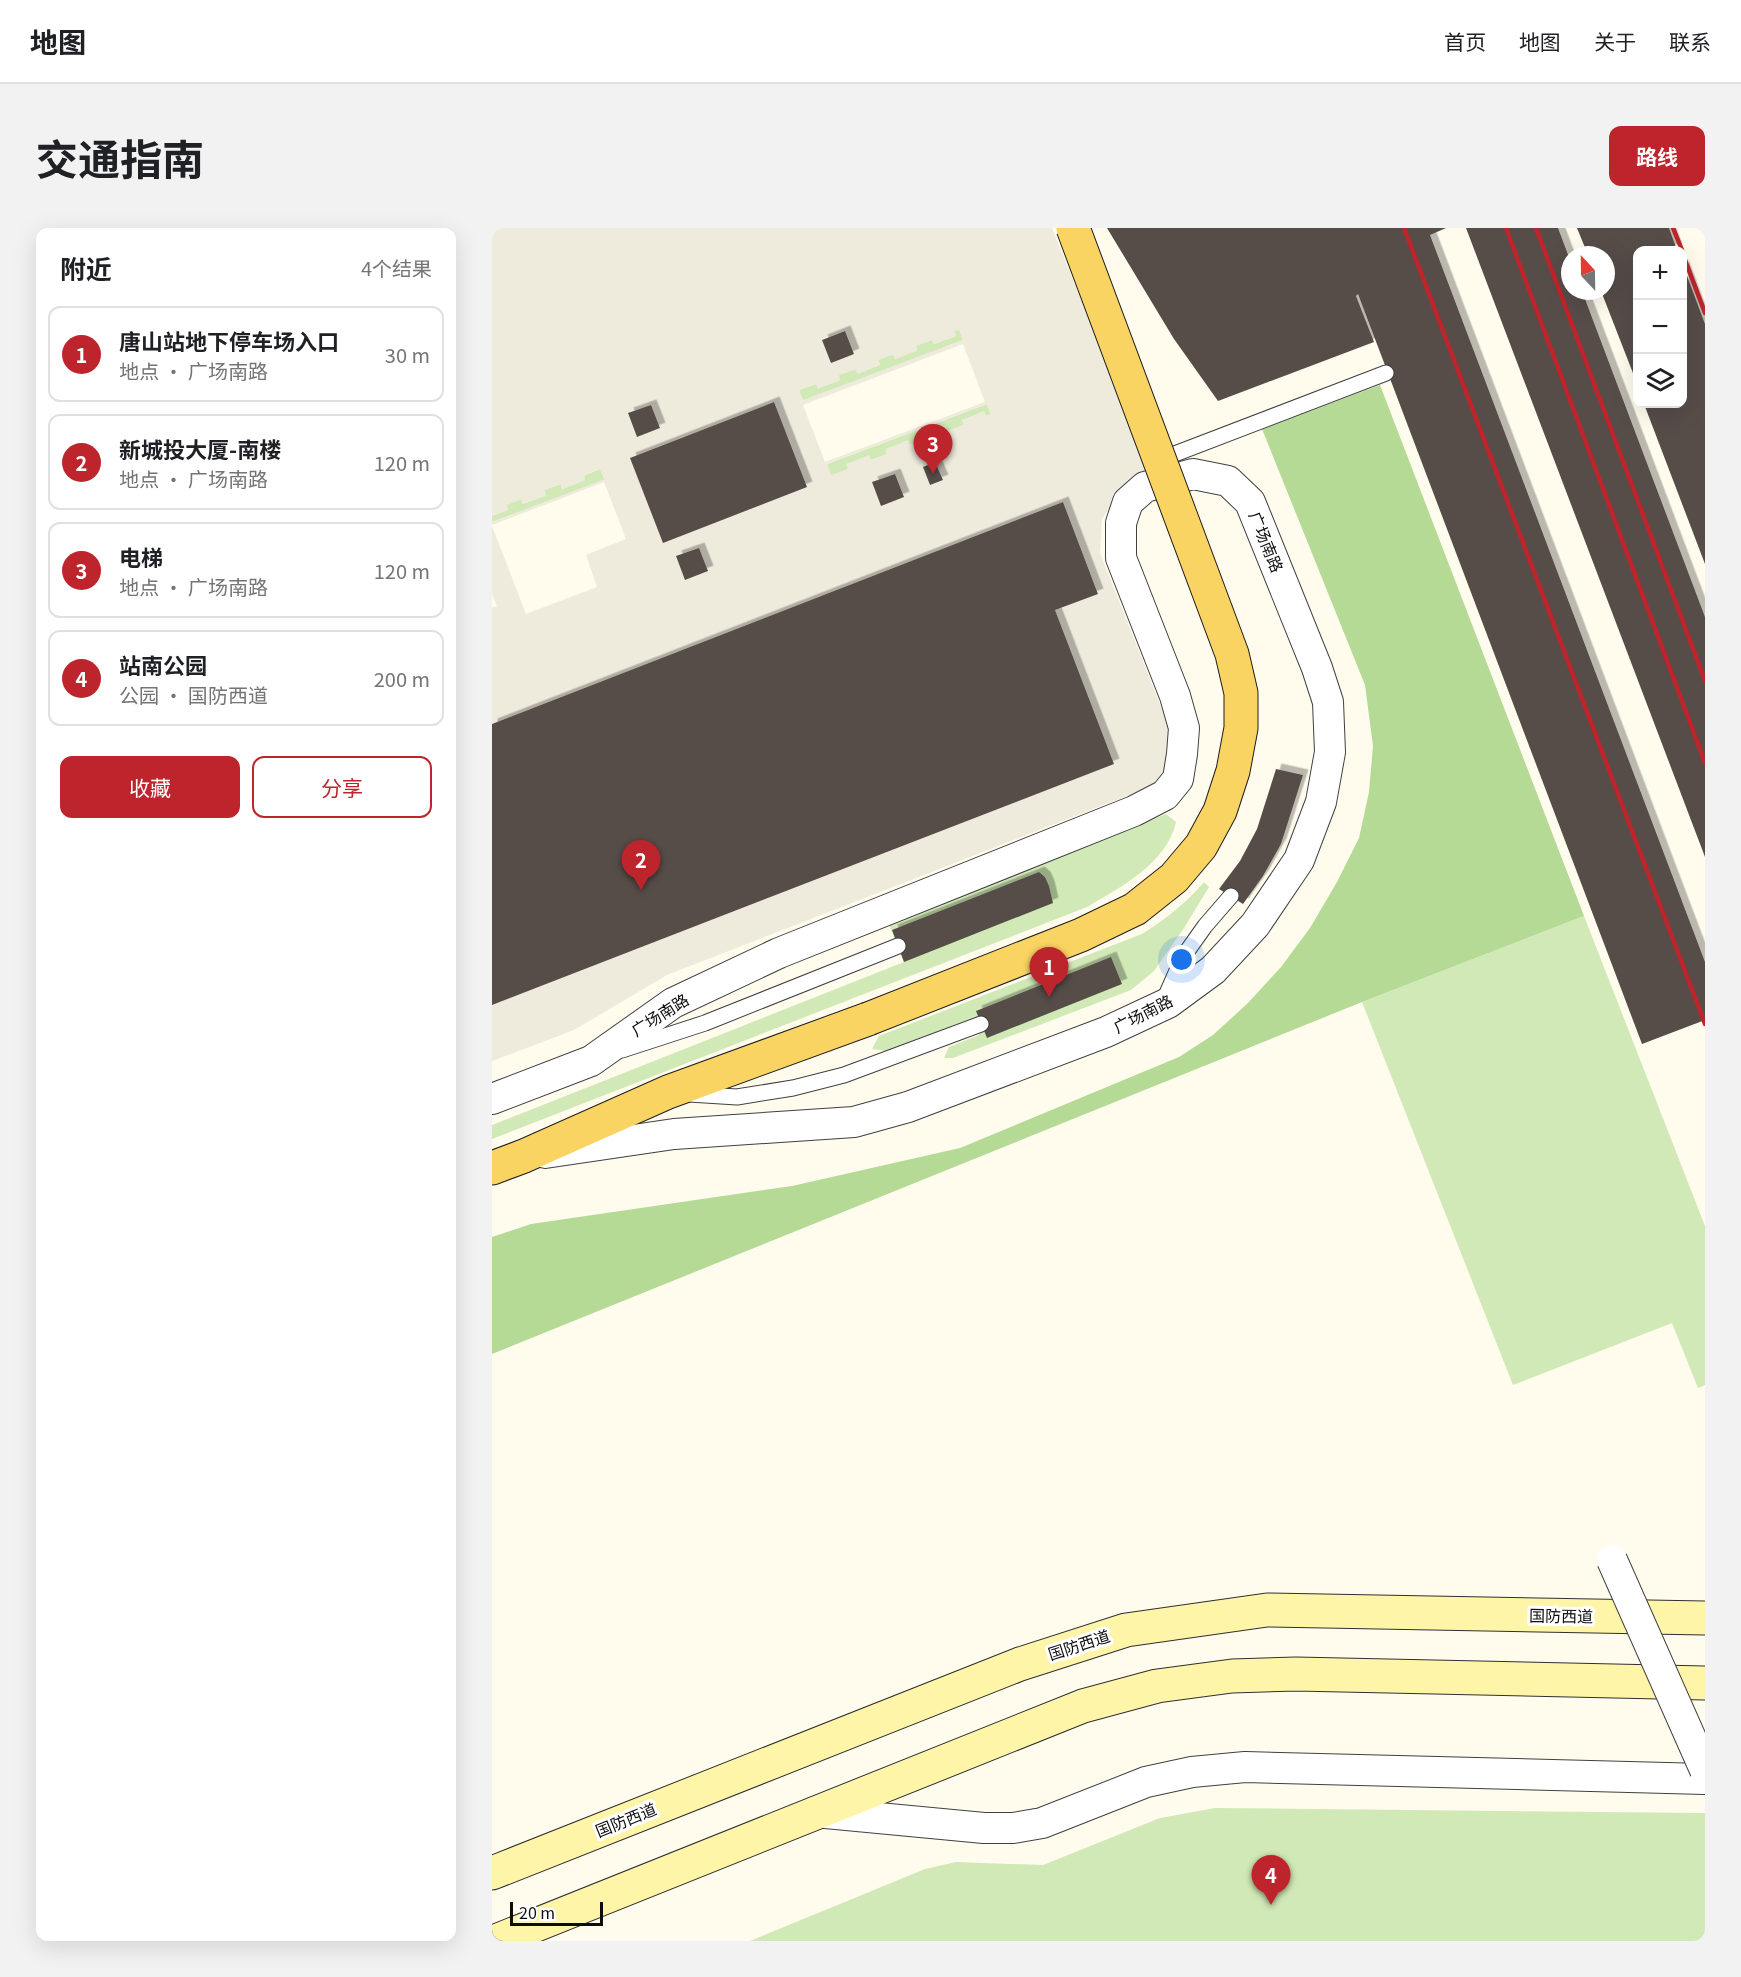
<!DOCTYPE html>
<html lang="zh">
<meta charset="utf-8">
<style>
body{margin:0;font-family:Georgia,"Noto Sans SC",serif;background:#f2f2f2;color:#202124}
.controls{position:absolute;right:18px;top:18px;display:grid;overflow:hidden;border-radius:12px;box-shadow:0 6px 24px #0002}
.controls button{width:54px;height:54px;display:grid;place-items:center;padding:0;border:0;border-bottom:2px solid #e0e0e0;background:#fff;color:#202124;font:30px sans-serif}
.compass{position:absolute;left:1069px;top:18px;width:54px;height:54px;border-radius:50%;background:#fff;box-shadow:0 6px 24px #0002;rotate:338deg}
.scale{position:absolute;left:18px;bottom:15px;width:93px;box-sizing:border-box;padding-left:6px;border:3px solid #0d0d0d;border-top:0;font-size:16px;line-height:21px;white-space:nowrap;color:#0d0d0d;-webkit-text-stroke:4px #fff;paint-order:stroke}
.you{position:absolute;left:690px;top:732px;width:21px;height:21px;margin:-15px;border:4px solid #fff;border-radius:50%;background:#1a73e8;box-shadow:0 0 0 9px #1a73e833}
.badge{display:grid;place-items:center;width:39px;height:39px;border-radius:50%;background:#be242c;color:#fff;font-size:20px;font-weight:700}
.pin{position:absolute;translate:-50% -50px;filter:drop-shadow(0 2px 3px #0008)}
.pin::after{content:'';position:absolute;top:32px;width:21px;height:18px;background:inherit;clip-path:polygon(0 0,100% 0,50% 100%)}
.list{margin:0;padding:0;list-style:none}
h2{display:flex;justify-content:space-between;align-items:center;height:78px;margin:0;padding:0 24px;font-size:26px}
h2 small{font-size:20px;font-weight:400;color:#757577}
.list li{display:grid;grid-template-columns:39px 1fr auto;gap:18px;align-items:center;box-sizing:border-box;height:96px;margin:0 12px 12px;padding:0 12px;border:2px solid #e0e0e0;border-radius:12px}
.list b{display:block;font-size:22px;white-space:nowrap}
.list p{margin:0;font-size:20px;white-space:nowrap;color:#757577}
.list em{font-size:20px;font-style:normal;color:#757577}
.actions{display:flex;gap:12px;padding:18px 24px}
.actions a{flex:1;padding:14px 0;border:2px solid #be242c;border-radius:12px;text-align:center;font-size:21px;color:#be242c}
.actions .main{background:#be242c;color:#fff}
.icon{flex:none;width:33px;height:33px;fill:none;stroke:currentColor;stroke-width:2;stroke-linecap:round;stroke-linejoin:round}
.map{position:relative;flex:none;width:1213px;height:1713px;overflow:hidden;border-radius:12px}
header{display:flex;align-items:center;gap:36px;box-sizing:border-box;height:84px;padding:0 30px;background:#fff;border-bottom:2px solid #e0e0e0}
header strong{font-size:28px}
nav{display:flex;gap:33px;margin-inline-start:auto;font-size:21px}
.intro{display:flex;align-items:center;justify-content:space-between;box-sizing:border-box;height:144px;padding:0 36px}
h1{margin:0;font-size:42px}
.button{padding:15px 27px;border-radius:12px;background:#be242c;color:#fff;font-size:21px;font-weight:700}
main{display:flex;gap:36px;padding:0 36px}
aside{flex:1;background:#fff;border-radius:12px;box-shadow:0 6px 24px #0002}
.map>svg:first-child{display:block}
.green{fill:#d1e9b6}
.forest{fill:#b5da96}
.plaza{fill:#eeeadc;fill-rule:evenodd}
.building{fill:#564e49;filter:url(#shadow)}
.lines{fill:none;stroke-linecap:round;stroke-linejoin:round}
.lane-casing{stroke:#404040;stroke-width:17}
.street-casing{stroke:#404040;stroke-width:32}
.secondary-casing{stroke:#2f2f2f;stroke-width:35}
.primary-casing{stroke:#1e1e1e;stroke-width:35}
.lane{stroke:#fff;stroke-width:15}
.street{stroke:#fff;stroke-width:30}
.secondary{stroke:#fff5a8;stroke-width:33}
.primary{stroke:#f9d462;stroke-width:33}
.rail{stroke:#be242c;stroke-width:4.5}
.street-bridge-casing{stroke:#404040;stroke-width:32;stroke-linecap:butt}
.primary-bridge-casing{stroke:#1e1e1e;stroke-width:35;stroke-linecap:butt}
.street-bridge{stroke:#fff;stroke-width:30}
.primary-bridge{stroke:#f9d462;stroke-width:33}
.labels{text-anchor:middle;stroke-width:6;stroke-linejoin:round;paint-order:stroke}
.street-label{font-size:16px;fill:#0d0d0d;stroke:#fff}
</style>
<header>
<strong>地图</strong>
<nav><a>首页</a><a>地图</a><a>关于</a><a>联系</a></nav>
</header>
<div class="intro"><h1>交通指南</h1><a class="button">路线</a></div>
<main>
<aside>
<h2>附近<small>4个结果</small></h2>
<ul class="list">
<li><span class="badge">1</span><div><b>唐山站地下停车场入口</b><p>地点 · 广场南路</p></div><em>30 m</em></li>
<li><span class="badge">2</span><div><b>新城投大厦-南楼</b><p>地点 · 广场南路</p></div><em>120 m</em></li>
<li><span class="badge">3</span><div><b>电梯</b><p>地点 · 广场南路</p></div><em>120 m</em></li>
<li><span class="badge">4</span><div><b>站南公园</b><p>公园 · 国防西道</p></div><em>200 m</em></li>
</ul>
<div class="actions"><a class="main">收藏</a><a>分享</a></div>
</aside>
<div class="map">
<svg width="1213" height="1713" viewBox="0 0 1213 1713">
<defs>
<filter id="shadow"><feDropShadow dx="5.5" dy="-5.5" stdDeviation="0" flood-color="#0004"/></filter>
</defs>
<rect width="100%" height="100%" fill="#fffbed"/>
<path class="green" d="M 467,101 L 471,112 L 311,173 L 307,162 L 324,156 L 326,160 L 348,152 L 346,147 L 364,141 L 365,145 L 388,137 L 386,132 L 401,126 L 403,131 L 425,122 L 423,118 L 440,112 L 442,116 L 464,108 L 462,103 Z
M 495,176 L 499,186 L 494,188 L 492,184 L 470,192 L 472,197 L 455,203 L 453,198 L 432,206 L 433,211 L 418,217 L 416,213 L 394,221 L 395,226 L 379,232 L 377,228 L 355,237 L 356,241 L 339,248 L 335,236 Z
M 108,241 L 113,252 L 0,294 L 0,288 L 15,282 L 14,277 L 29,271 L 31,276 L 54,267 L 52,262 L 69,256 L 70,261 L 93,252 L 91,248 Z
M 674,586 L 684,594 C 675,635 629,659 595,679 L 0,911 L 0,897 L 412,734 L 396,694 Z
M 712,654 L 717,659 L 692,700 L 662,743 L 639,762 L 461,830 L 452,830 L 457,819 L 487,807 L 480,790 L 394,823 L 380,821 L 387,808 L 650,706 C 674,691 694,675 712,654 Z
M 1092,688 L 1213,998 L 1213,1157 L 1206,1160 L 1180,1095 L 1021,1157 L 870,774 Z
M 723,1580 L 1213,1585 L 1213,1713 L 258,1713 L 433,1641 L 464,1634 L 551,1637 L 668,1590 Z"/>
<path class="forest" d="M 888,157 L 1092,688 L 870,774 L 0,1126 L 0,1009 L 39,996 L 300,958 L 468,920 L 687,829 L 721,807 L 756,775 L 789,739 L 818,700 L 845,654 L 867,610 L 877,564 L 881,518 L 873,457 L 770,201 Z"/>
<path class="plaza" d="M 0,0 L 560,0 L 603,106 L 654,243 L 635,254 L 610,291 L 608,325 L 675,494 L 680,512 L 679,529 L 670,548 L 655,560 L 175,747 L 82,802 L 0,833 L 0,777 L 622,536 L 563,382 L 606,365 L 571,274 L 0,496 L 0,380 L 5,378 L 0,366 L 0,298 L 34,386 L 105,359 L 94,327 L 134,311 L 112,254 L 0,297 L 0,294 L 113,251 L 108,241 L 92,247 L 93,252 L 70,261 L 69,256 L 52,262 L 54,268 L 31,276 L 29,271 L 15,277 L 16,282 L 0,288 ZM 467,102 L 471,112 L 311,172 L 307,162 L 324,156 L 326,161 L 348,152 L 347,147 L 363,141 L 366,146 L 388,137 L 386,132 L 401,126 L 403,131 L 425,123 L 424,118 L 440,112 L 442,116 L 464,108 L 462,103 ZM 353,103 L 362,126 L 330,112 L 331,111 ZM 471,116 L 493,174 L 333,234 L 311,177 ZM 495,176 L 498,186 L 494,188 L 492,183 L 470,192 L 472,197 L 455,203 L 453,198 L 431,206 L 433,211 L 418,217 L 416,212 L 394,221 L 395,226 L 379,232 L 377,227 L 354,236 L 356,241 L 339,247 L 335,236 ZM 159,177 L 168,200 L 145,209 L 136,186 ZM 443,234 L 451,252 L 438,257 L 431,239 ZM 403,246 L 412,268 L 380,254 ZM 207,321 L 216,343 L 193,352 Z"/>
<path class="building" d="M 615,0 L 954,0 L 938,7 L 1213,734 L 1213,792 L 1150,816 L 866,66 L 864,68 L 882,114 L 726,173 L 682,111 Z
M 974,0 L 1066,0 L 1078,32 L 1078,63 L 1090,63 L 1213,389 L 1213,629 Z
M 1085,0 L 1177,0 L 1185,22 L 1146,22 L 1146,158 L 1109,63 L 1114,63 L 1114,27 L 1096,27 Z
M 1191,37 L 1213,96 L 1213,336 L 1152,176 L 1190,176 Z
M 353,103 L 362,126 L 339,135 L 330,112 Z
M 282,174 L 315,259 L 171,315 L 138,230 Z
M 159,177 L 168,200 L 145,209 L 136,185 Z
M 443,234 L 451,252 L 438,257 L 431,239 Z
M 403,246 L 412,269 L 389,278 L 380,254 Z
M 571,274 L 606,366 L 563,382 L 622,536 L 0,777 L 0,496 Z
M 207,320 L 216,343 L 193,352 L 184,328 Z
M 784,541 L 811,547 L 789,616 L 771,648 L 751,676 L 727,661 L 748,633 L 765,601 Z
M 547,644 L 553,649 L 557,658 L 561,675 L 412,734 L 400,702 Z
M 619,729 L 630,756 L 495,810 L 484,783 Z"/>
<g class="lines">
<defs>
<path id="lane" d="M 667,232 L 894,145
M 673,770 L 691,729 L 713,698 L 739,668
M 130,822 L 213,795 L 406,718
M 197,866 L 245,869 L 301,860 L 352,847 L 489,796"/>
<path id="street" d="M 0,871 L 99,833 L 181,775 L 287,725 L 642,583 L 673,567 L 686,551 L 690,526 L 692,500 L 683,468 L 629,330 L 629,295 L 636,274 L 653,259 L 701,246 L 736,253 L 758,274 L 825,440 L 836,474 L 838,524 L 829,574 L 807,632 L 763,697 L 721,742 L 676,775 L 614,804 L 416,879 L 362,894 L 182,906 L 53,925
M 323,1584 L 492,1600 L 521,1600 L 550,1595 L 654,1554 L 700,1544 L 753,1539 L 1213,1551"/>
<path id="secondary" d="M 0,1645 L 528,1436 L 634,1402 L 775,1382 L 1213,1390
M 4,1713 L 591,1478 L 665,1458 L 740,1448 L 804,1446 L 1213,1455"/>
<path id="primary" d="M 0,940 L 32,928 L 176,864 L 376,791"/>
</defs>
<use href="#lane" class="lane-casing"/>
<use href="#street" class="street-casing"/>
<use href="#secondary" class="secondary-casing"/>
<use href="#primary" class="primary-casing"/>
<use href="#lane" class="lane"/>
<use href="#street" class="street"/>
<use href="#secondary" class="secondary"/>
<use href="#primary" class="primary"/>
<path class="rail" d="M 912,0 L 1213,796
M 1014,0 L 1213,535
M 1044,0 L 1213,453
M 1181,0 L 1190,22
M 1190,24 L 1213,85"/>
<defs>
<path id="street-bridge" d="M 1120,1332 L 1213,1542"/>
<path id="primary-bridge" d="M 376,791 L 589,707 L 643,681 L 682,650 L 709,618 L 728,583 L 741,543 L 749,500 L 749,465 L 740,426 L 581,0"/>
</defs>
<use href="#street-bridge" class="street-bridge-casing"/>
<use href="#primary-bridge" class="primary-bridge-casing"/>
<use href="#street-bridge" class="street-bridge"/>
<use href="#primary-bridge" class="primary-bridge"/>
</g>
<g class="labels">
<g class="street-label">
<text transform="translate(774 314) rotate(68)" y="6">广场南路</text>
<text transform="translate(651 786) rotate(-27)" y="6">广场南路</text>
<text transform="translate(168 787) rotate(-32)" y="6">广场南路</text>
<text transform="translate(1069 1388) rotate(1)" y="6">国防西道</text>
<text transform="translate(587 1417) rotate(-18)" y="6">国防西道</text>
<text transform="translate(134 1592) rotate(-22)" y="6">国防西道</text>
</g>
</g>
</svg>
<div class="controls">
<button>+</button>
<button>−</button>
<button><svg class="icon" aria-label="layers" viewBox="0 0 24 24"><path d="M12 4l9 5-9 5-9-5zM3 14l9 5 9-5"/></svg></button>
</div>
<svg class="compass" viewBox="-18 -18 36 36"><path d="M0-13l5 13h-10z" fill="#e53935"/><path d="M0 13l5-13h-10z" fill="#757577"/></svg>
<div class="scale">20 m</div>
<div class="you"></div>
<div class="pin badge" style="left:557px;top:769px">1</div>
<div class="pin badge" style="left:149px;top:662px">2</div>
<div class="pin badge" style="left:441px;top:246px">3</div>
<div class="pin badge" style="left:779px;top:1677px">4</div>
</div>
</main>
